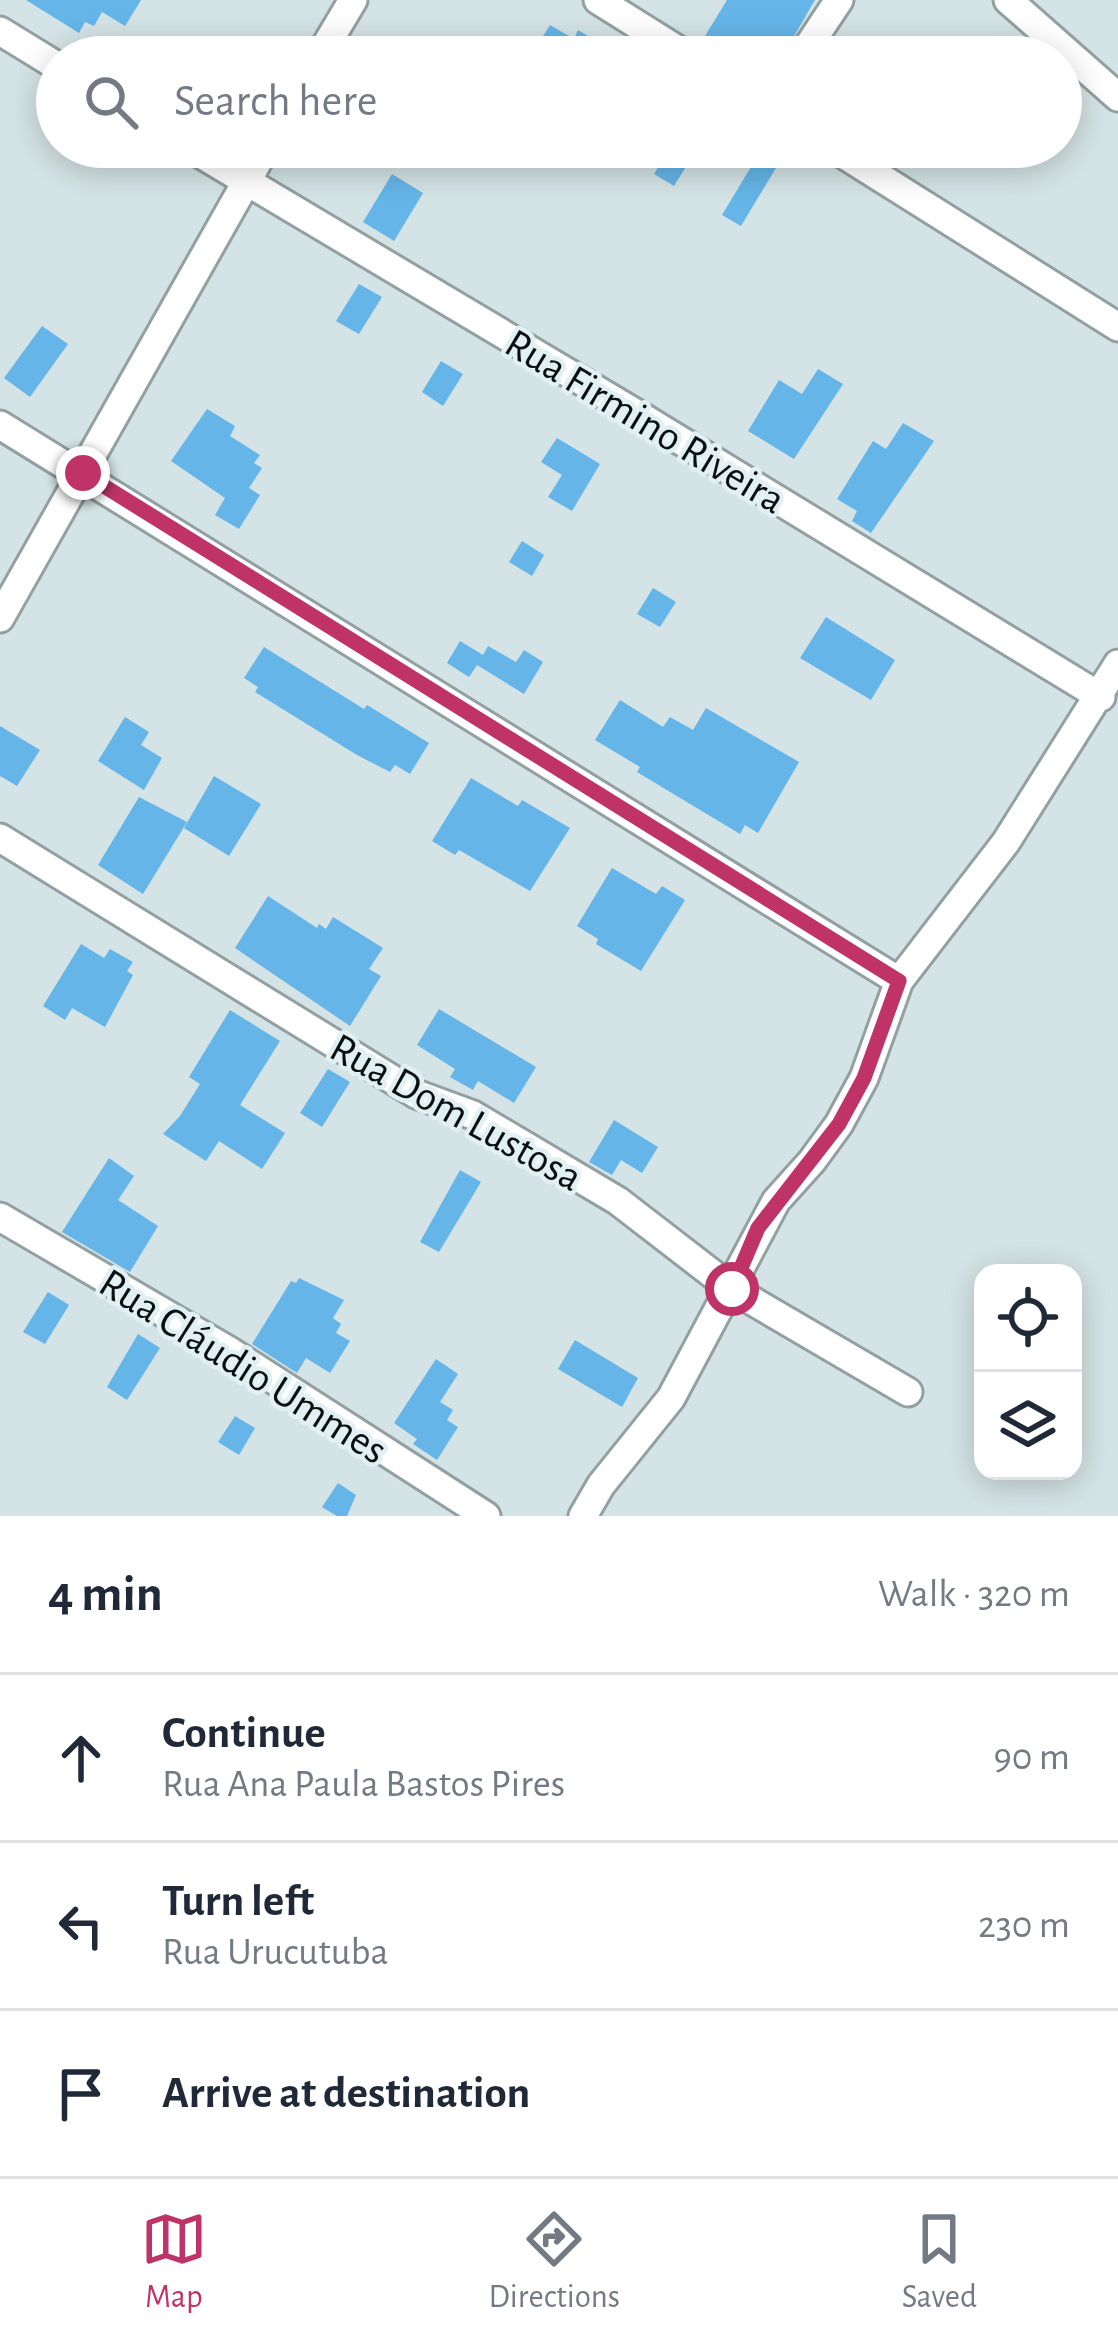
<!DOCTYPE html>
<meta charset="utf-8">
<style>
body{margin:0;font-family:"Alegreya Sans",sans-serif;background:#f2f2f3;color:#1f2937}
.controls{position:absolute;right:36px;bottom:36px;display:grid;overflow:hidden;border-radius:24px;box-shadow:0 6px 30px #0003}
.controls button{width:108px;height:108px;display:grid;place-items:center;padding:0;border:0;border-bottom:3px solid #e0e1e3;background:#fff;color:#1f2937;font:60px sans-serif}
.stop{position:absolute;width:36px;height:36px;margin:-27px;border:9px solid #bf3367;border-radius:50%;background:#fff}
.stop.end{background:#bf3367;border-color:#fff;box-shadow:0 3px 12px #0008}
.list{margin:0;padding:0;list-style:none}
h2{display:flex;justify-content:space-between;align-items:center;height:156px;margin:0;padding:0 48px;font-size:51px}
h2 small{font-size:39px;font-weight:400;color:#747a83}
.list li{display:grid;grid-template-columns:78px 1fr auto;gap:36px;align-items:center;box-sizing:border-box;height:168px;padding:0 48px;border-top:3px solid #e0e1e3}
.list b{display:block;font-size:45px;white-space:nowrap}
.list p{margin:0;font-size:39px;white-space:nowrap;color:#747a83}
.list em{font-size:39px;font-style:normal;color:#747a83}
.icon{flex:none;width:66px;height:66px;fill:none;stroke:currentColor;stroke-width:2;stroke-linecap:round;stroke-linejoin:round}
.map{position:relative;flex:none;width:1118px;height:1516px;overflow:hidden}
.search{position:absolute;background:#fff;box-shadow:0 6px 30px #0003;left:36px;right:36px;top:36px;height:132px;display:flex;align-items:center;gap:30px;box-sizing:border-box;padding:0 42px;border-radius:66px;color:#747a83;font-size:45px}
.sheet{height:660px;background:#fff}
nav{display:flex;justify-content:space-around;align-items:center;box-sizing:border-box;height:168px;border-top:3px solid #e0e1e3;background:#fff;font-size:33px;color:#747a83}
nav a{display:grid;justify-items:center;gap:6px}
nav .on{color:#bf3367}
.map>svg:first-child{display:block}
.building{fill:#65b5e8}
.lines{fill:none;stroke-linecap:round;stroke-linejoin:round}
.street-casing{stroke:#92a0a2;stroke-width:33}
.street{stroke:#fff;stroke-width:27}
.route{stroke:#bf3367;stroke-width:15}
.labels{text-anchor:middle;stroke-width:9;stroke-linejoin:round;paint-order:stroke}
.street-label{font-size:42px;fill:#0a0f0f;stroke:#e1f0f2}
</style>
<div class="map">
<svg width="1118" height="1516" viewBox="0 0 1118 1516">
<rect width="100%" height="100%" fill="#d4e3e5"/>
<path class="building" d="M 26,0 L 141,0 L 125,26 L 102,12 L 94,26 L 85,22 L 79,33 Z
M 727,0 L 815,0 L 782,57 L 727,57 L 702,41 Z
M 550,25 L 574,39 L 578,30 L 623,57 L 530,57 Z
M 632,147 L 698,147 L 674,186 L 654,174 L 660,164 Z
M 763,147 L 782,158 L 741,226 L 722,215 Z
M 392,174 L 423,193 L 394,241 L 363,222 Z
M 359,284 L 382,297 L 359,334 L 336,321 Z
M 42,326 L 68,344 L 30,397 L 4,378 Z
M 441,361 L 463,374 L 443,406 L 422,392 Z
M 818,369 L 843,384 L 794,459 L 748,431 L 779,380 L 802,394 Z
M 207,409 L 235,426 L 230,436 L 260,455 L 254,463 L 262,468 L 249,488 L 260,495 L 239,529 L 215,515 L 225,498 L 171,461 Z
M 903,423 L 934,441 L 871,533 L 852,521 L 857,511 L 837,499 L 873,441 L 886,449 Z
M 557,438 L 600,464 L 572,511 L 548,497 L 562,475 L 541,462 Z
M 522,541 L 544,555 L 532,576 L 509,562 Z
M 653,588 L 676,602 L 660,627 L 637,614 Z
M 826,617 L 895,660 L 871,700 L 800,658 Z
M 460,641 L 483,655 L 488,646 L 516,662 L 524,650 L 543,662 L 524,694 L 477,665 L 469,677 L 447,663 Z
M 264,647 L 364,709 L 367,705 L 429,743 L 410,774 L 395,765 L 390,772 L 357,755 L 255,692 L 258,687 L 244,678 Z
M 620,700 L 663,727 L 670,717 L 693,730 L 706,708 L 799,762 L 758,833 L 745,825 L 740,834 L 637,772 L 640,767 L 595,740 Z
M 125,717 L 149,732 L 141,745 L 162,758 L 144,790 L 98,761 Z
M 0,726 L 40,750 L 17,786 L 0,776 Z
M 214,776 L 261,804 L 229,856 L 184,828 Z
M 471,778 L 518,806 L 522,800 L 570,828 L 530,891 L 459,850 L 455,855 L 432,841 Z
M 139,797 L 187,822 L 143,894 L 98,865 Z
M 612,868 L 656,894 L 662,886 L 685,900 L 641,971 L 596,944 L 598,939 L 577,926 Z
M 268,896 L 317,928 L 319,924 L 326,929 L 333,917 L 383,948 L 369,969 L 381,976 L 350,1026 L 235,948 Z
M 81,944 L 104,958 L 110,949 L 133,962 L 127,971 L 133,975 L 105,1027 L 72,1008 L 65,1020 L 43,1006 Z
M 439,1009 L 536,1067 L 514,1103 L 478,1081 L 473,1090 L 450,1077 L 455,1069 L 417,1045 Z
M 230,1010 L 280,1041 L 240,1105 L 285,1133 L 262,1169 L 219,1141 L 206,1161 L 163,1134 L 180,1116 L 200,1084 L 189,1077 Z
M 328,1069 L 350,1082 L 322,1127 L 300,1113 Z
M 614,1120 L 658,1147 L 642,1173 L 621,1160 L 612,1175 L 589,1162 Z
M 109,1158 L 134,1176 L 118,1200 L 158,1226 L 130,1272 L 62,1232 Z
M 460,1170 L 481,1182 L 439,1252 L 420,1242 Z
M 299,1278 L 344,1300 L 333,1318 L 341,1324 L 336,1333 L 350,1341 L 330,1373 L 306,1358 L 297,1373 L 252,1344 L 291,1281 L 296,1283 Z
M 48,1292 L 69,1305 L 45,1344 L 23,1332 Z
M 138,1334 L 160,1348 L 127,1400 L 107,1387 Z
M 575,1340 L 638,1378 L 622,1407 L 558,1369 Z
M 436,1359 L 458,1374 L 440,1402 L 453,1410 L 447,1420 L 458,1427 L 437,1460 L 413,1444 L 417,1439 L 394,1423 Z
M 235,1416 L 255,1428 L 239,1455 L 218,1442 Z
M 338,1483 L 356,1495 L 347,1516 L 337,1516 L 322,1507 Z"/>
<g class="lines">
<defs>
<path id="street" d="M 598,0 L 689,57
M 1008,0 L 1118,97
M 0,31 L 57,66
M 319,57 L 353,0
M 801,57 L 839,0
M 189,147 L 637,414 L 1101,697
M 832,147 L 1118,327
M 0,425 L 899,981
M 0,618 L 266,147
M 0,838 L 416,1094 L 473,1115 L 618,1201 L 732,1289 L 908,1392
M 0,1217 L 231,1352 L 486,1516
M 583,1516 L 601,1485 L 671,1398 L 776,1201 L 812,1161 L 839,1124 L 864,1078 L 899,981 L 1006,842 L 1118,664"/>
</defs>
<use href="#street" class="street-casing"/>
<use href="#street" class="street"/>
</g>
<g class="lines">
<path class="route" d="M 83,473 L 899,981 L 864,1078 L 839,1124 L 758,1228 L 732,1289"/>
</g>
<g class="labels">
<g class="street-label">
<text transform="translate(646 420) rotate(31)" y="15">Rua Firmino Riveira</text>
<text transform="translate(457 1111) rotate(29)" y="15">Rua Dom Lustosa</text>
<text transform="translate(244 1365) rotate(32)" y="15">Rua Cláudio Ummes</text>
</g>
</g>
</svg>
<div class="controls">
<button><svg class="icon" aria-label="locate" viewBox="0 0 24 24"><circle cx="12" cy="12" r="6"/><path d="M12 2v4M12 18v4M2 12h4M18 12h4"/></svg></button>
<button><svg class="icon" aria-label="layers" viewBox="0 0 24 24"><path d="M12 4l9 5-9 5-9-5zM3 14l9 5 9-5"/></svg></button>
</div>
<div class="stop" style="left:732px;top:1289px"></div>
<div class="stop end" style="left:83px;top:473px"></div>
<div class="search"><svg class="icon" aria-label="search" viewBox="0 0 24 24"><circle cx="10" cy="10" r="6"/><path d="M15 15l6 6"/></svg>Search here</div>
</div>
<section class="sheet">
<h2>4 min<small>Walk · 320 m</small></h2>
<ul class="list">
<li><svg class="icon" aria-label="ahead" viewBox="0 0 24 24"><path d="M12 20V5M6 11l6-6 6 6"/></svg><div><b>Continue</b><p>Rua Ana Paula Bastos Pires</p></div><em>90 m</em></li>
<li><svg class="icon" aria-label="left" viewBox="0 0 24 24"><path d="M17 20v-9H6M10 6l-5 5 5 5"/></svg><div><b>Turn left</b><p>Rua Urucutuba</p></div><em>230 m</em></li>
<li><svg class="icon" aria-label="arrive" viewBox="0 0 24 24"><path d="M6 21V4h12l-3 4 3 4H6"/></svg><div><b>Arrive at destination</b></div></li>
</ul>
</section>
<nav>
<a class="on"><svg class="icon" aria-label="map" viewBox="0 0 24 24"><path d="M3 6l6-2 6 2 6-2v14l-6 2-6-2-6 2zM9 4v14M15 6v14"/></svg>Map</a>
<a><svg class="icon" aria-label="directions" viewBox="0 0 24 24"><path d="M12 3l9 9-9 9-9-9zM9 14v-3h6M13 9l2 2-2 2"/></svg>Directions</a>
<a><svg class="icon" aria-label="saved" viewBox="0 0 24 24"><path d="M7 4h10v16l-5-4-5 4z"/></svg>Saved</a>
</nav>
